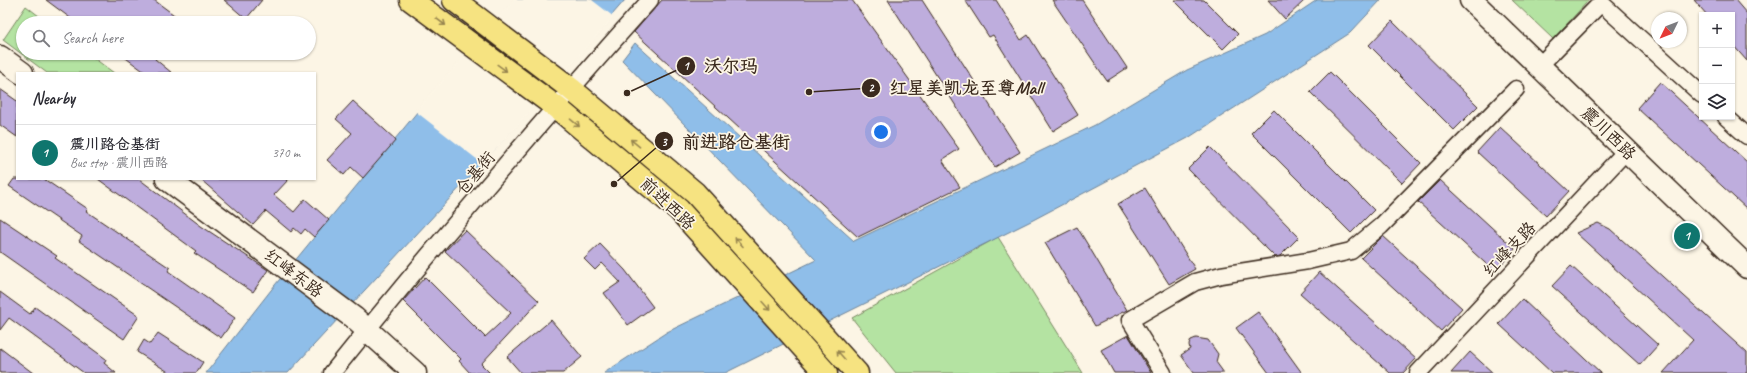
<!DOCTYPE html>
<meta charset="utf-8">
<style>
body{margin:0;font-family:Caveat,"LXGW WenKai TC",sans-serif;background:#f2f2f3;color:#2b2b33}
.controls{position:absolute;right:12px;top:12px;display:grid;overflow:hidden;border-radius:0px;box-shadow:0 1px 3px #0004}
.controls button{width:36px;height:36px;display:grid;place-items:center;padding:0;border:0;border-bottom:1px solid #e1e1e2;background:#fff;color:#2b2b33;font:20px sans-serif}
.compass{position:absolute;left:1651px;top:12px;width:36px;height:36px;border-radius:50%;background:#fff;box-shadow:0 1px 3px #0004;rotate:227deg}
.you{position:absolute;left:881px;top:132px;width:14px;height:14px;margin:-10px;border:3px solid #fff;border-radius:50%;background:#1a73e8;box-shadow:0 0 0 6px #1a73e833}
.badge{display:grid;place-items:center;width:26px;height:26px;border-radius:50%;background:#0f766e;color:#fff;font-size:13px;font-weight:700}
.pin{position:absolute;translate:-50% -50%;border:2px solid #fff;box-shadow:0 1px 4px #0006}
.list{margin:0;padding:0;list-style:none}
h2{display:flex;justify-content:space-between;align-items:center;height:52px;margin:0;padding:0 16px;font-size:17px}
h2 small{font-size:13px;font-weight:400;color:#7c7c81}
.list li{display:grid;grid-template-columns:26px 1fr auto;gap:12px;align-items:center;box-sizing:border-box;height:56px;padding:0 16px;border-top:1px solid #e1e1e2}
.list b{display:block;font-size:15px;white-space:nowrap}
.list p{margin:0;font-size:13px;white-space:nowrap;color:#7c7c81}
.list em{font-size:13px;font-style:normal;color:#7c7c81}
.icon{flex:none;width:22px;height:22px;fill:none;stroke:currentColor;stroke-width:2;stroke-linecap:round;stroke-linejoin:round}
.map{position:relative;flex:none;width:1747px;height:373px;overflow:hidden}
.search{position:absolute;background:#fff;box-shadow:0 1px 3px #0004;left:16px;top:16px;width:300px;height:44px;display:flex;align-items:center;gap:10px;box-sizing:border-box;padding:0 14px;border-radius:22px;color:#7c7c81;font-size:15px}
.panel{position:absolute;background:#fff;box-shadow:0 1px 3px #0004;left:16px;top:72px;width:300px;height:108px;border-radius:0px}
.map>svg:first-child{display:block}
.green{fill:#b4e3a2;stroke:#788660}
.water{fill:#8fbee9;stroke:#6d8398}
.pier{fill:#fcf5e5}
.building{fill:#beaddd;stroke:#3b2a1e}
.lines{fill:none;stroke-linecap:round;stroke-linejoin:round}
.street-casing{stroke:#3b2a1e;stroke-width:19}
.secondary-casing{stroke:#3b2a1e;stroke-width:25}
.primary-casing{stroke:#3b2a1e;stroke-width:25}
.street{stroke:#fcf5e5;stroke-width:16}
.secondary{stroke:#fcf5e5;stroke-width:22}
.primary{stroke:#f6e381;stroke-width:22}
.oneway{stroke:#988650}
.labels{text-anchor:middle;stroke-width:3.5;stroke-linejoin:round;paint-order:stroke}
.street-label{font-size:17px;fill:#3b2a1e;stroke:#fcf5e5}
.leader{fill:none;stroke:#3b2a1e;stroke-width:1.5}
.callout-dot{fill:#3b2a1e;stroke:#fcf5e5;stroke-width:1.5}
.mark-label{font-size:12px;text-anchor:middle;font-weight:bold;fill:#fff}
.callout-label{font-size:18px;text-anchor:middle;font-weight:bold;fill:#3b2a1e;stroke:#fcf5e5;stroke-width:3.5;stroke-linejoin:round;paint-order:stroke}
</style>
<div class="map">
<svg width="1747" height="373" viewBox="0 0 1747 373">
<rect width="100%" height="100%" fill="#fcf5e5"/>
<filter id="ink" filterUnits="userSpaceOnUse"><feTurbulence type="fractalNoise" baseFrequency=".025" numOctaves="2"/><feDisplacementMap in="SourceGraphic" scale="8" xChannelSelector="R" yChannelSelector="G"/><feConvolveMatrix kernelMatrix="1 2 1 2 8 2 1 2 1" color-interpolation-filters="sRGB"/></filter>
<g filter="url(#ink)">
<path class="green" d="M 1512,0 L 1589,0 L 1553,39 Z
M 26,6 L 48,23 L 23,23 L 23,53 L 87,53 L 114,73 L 47,73 L 3,40 Z
M 998,237 L 1083,373 L 896,373 L 852,318 Z"/>
<path class="water" d="M 517,0 L 625,0 L 491,154 L 288,373 L 206,373 L 275,285 L 432,94 Z
M 1317,0 L 1381,0 L 1350,33 L 1188,138 L 1033,220 L 725,373 L 604,373 L 667,332 L 816,260 L 622,60 L 635,43 L 854,241 L 1095,125 L 1187,70 L 1265,35 Z"/>
<path class="pier" d="M 514,0 L 592,0 L 614,17 L 483,164 L 415,111 Z"/>
<path class="building" d="M 46,0 L 154,0 L 185,23 L 77,23 Z
M 224,0 L 262,0 L 246,19 Z
M 662,0 L 852,0 L 959,149 L 942,160 L 960,187 L 858,237 L 634,32 Z
M 888,0 L 922,0 L 1020,152 L 995,167 Z
M 965,0 L 996,0 L 1021,40 L 1028,35 L 1078,115 L 1053,131 L 993,35 L 989,37 Z
M 1052,0 L 1082,0 L 1127,68 L 1107,81 Z
M 1174,0 L 1204,0 L 1238,34 L 1223,49 Z
M 1268,0 L 1305,0 L 1285,19 Z
M 1694,0 L 1735,0 L 1747,14 L 1747,61 L 1732,44 L 1732,15 L 1707,15 Z
M 1392,21 L 1478,106 L 1454,130 L 1369,45 Z
M 119,53 L 159,53 L 155,59 L 172,73 L 146,73 Z
M 1330,72 L 1421,163 L 1402,183 L 1310,92 Z
M 1660,82 L 1747,162 L 1747,209 L 1637,108 Z
M 0,89 L 17,101 L 17,137 L 0,125 Z
M 353,101 L 396,140 L 363,178 L 351,167 L 344,175 L 327,160 L 352,133 L 336,119 Z
M 1274,110 L 1374,210 L 1351,233 L 1251,133 Z
M 1500,127 L 1569,191 L 1546,216 L 1477,152 Z
M 1210,147 L 1299,237 L 1280,256 L 1275,257 L 1188,169 Z
M 14,179 L 44,179 L 88,209 L 86,211 L 170,268 L 168,271 L 235,318 L 221,338 L 79,241 L 82,236 L 9,186 Z
M 98,179 L 139,179 L 201,226 L 268,270 L 253,292 L 194,253 L 196,251 Z
M 200,179 L 289,179 L 274,195 L 294,212 L 305,199 L 329,220 L 314,237 L 305,229 L 301,234 L 294,228 L 291,232 L 266,211 L 253,225 Z
M 1440,180 L 1515,249 L 1495,272 L 1418,202 Z
M 1145,188 L 1195,269 L 1169,284 L 1118,204 Z
M 0,218 L 57,256 L 55,258 L 139,316 L 124,339 L 0,252 Z
M 1598,223 L 1610,229 L 1747,353 L 1747,373 L 1663,373 L 1693,340 L 1576,233 Z
M 1077,227 L 1127,310 L 1095,326 L 1045,243 Z
M 465,230 L 539,301 L 481,364 L 490,373 L 470,373 L 459,361 L 461,359 L 403,301 L 425,277 L 485,337 L 511,313 L 445,251 Z
M 1383,236 L 1462,308 L 1441,331 L 1361,258 Z
M 600,244 L 625,270 L 653,307 L 628,325 L 604,293 L 620,282 L 602,263 L 595,270 L 584,259 Z
M 1571,266 L 1658,345 L 1640,365 L 1552,286 Z
M 1319,272 L 1416,359 L 1403,373 L 1390,373 L 1300,293 Z
M 0,292 L 30,314 L 35,307 L 106,359 L 104,363 L 116,373 L 84,373 L 9,318 L 0,330 Z
M 1522,299 L 1601,373 L 1552,373 L 1499,324 Z
M 1258,312 L 1302,373 L 1269,373 L 1236,328 Z
M 551,320 L 582,357 L 563,373 L 521,373 L 507,357 Z
M 158,333 L 203,362 L 196,373 L 170,373 L 137,352 L 144,340 L 150,344 Z
M 1128,335 L 1133,343 L 1151,373 L 1114,373 L 1101,350 Z
M 1196,338 L 1208,340 L 1218,354 L 1216,362 L 1224,373 L 1194,373 L 1181,355 L 1190,349 L 1189,345 L 1191,340 Z
M 0,348 L 33,373 L 0,373 Z
M 1470,352 L 1493,373 L 1451,373 Z"/>
<g class="lines">
<defs>
<path id="street" d="M 1539,66 L 1601,3 L 1702,95
M 1726,117 L 1747,136
M 332,373 C 434,246 541,122 650,0
M 1163,373 L 1130,320 L 1195,282 L 1221,275 L 1308,261 L 1351,251 L 1381,226 L 1516,89
M 1418,373 L 1627,150"/>
<path id="secondary" d="M 1471,0 L 1747,267
M 0,57 L 22,73
M 167,179 L 354,318 L 415,373"/>
<path id="primary" d="M 411,0 L 556,107 L 679,210 L 826,373
M 454,0 L 571,89 L 695,193 L 857,373"/>
</defs>
<use href="#street" class="street-casing"/>
<use href="#secondary" class="secondary-casing"/>
<use href="#primary" class="primary-casing"/>
<use href="#street" class="street"/>
<use href="#secondary" class="secondary"/>
<use href="#primary" class="primary"/>
</g>
<defs><path id="oneway-shaft" d="M-6 0H5M1.5-3L5.5 0L1.5 3" fill="none" stroke-width="1.6" stroke-linecap="round" stroke-linejoin="round"/></defs>
<g class="oneway">
<use href="#oneway-shaft" transform="translate(441 22) rotate(37)"/>
<use href="#oneway-shaft" transform="translate(502 68) rotate(36)"/>
<use href="#oneway-shaft" transform="translate(575 123) rotate(40)"/>
<use href="#oneway-shaft" transform="translate(635 143) rotate(-140)"/>
<use href="#oneway-shaft" transform="translate(739 242) rotate(-132)"/>
<use href="#oneway-shaft" transform="translate(766 306) rotate(48)"/>
<use href="#oneway-shaft" transform="translate(841 355) rotate(-132)"/>
</g>
</g>
<g class="labels">
<g class="street-label">
<text transform="translate(1609 133) rotate(44)" y="6">震川西路</text>
<text transform="translate(475 173) rotate(-50)" y="6">仓基街</text>
<text transform="translate(668 203) rotate(43)" y="6">前进西路</text>
<text transform="translate(1509 249) rotate(-47)" y="6">红峰支路</text>
<text transform="translate(294 273) rotate(37)" y="6">红峰东路</text>
</g>
</g>
<path class="leader" d="M627 93L686 66M809 92L871 88M614 184L664 141"/>
<g class="callout-dot">
<circle cx="627" cy="93" r="4"/>
<circle cx="809" cy="92" r="4"/>
<circle cx="614" cy="184" r="4"/>
<circle cx="686" cy="66" r="10"/>
<circle cx="871" cy="88" r="10"/>
<circle cx="664" cy="141" r="10"/>
</g>
<g class="mark-label">
<text x="686" y="70">1</text>
<text x="871" y="92">2</text>
<text x="664" y="146">3</text>
</g>
<g class="callout-label">
<text x="731" y="72">沃尔玛</text>
<text x="966" y="94">红星美凯龙至尊Mall</text>
<text x="736" y="148">前进路仓基街</text>
</g>
</svg>
<div class="controls">
<button>+</button>
<button>−</button>
<button><svg class="icon" aria-label="layers" viewBox="0 0 24 24"><path d="M12 4l9 5-9 5-9-5zM3 14l9 5 9-5"/></svg></button>
</div>
<svg class="compass" viewBox="-18 -18 36 36"><path d="M0-13l5 13h-10z" fill="#e53935"/><path d="M0 13l5-13h-10z" fill="#7c7c81"/></svg>
<div class="you"></div>
<div class="pin badge" style="left:1687px;top:236px">1</div>
<div class="search"><svg class="icon" aria-label="search" viewBox="0 0 24 24"><circle cx="10" cy="10" r="6"/><path d="M15 15l6 6"/></svg>Search here</div>
<section class="panel">
<h2>Nearby<small></small></h2>
<ul class="list">
<li><span class="badge">1</span><div><b>震川路仓基街</b><p>Bus stop · 震川西路</p></div><em>370 m</em></li>
</ul>
</section>
</div>
